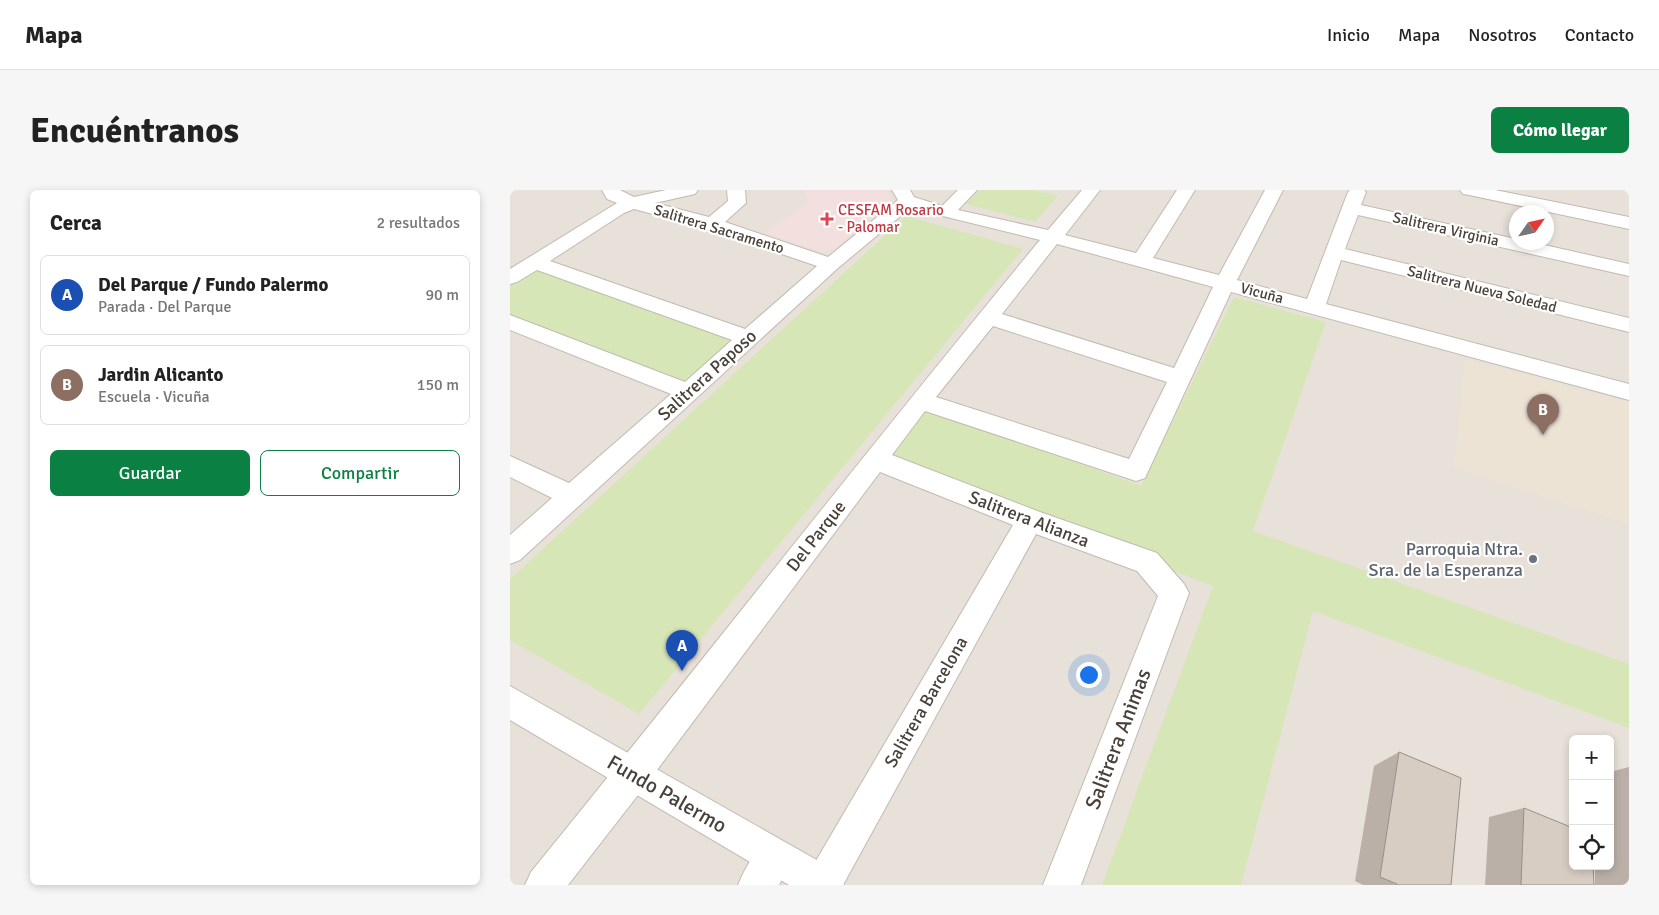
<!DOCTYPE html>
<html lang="es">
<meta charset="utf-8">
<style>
body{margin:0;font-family:Signika,sans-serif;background:#f6f6f6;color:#222}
.controls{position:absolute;right:15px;bottom:15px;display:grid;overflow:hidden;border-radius:8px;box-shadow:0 2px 8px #0003}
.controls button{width:45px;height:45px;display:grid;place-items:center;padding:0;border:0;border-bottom:1px solid #e0e0e0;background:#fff;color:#222;font:25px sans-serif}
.compass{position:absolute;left:999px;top:15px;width:45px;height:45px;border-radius:50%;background:#fff;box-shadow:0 2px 8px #0003;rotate:56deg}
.you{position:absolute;left:578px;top:484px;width:18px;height:18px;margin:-12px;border:4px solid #fff;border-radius:50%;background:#1a73e8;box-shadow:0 0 0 8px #1a73e833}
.badge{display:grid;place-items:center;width:32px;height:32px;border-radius:50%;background:#0b8043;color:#fff;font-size:16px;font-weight:700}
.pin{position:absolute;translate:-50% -41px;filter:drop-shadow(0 1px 2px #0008)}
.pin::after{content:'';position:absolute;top:26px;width:18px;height:15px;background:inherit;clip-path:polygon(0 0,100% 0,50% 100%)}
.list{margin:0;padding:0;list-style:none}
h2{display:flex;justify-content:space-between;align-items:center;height:65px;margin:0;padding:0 20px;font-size:21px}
h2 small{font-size:16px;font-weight:400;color:#767676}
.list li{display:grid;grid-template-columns:32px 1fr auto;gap:15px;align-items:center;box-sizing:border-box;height:80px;margin:0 10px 10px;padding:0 10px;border:1px solid #e0e0e0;border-radius:8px}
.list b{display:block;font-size:19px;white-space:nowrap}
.list p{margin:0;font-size:16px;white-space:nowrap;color:#767676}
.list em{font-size:16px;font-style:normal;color:#767676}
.actions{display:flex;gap:10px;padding:15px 20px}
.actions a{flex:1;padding:11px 0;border:1px solid #0b8043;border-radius:8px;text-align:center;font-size:18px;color:#0b8043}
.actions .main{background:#0b8043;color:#fff}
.icon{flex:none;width:28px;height:28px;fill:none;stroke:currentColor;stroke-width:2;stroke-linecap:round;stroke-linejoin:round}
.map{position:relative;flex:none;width:1119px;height:695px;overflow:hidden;border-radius:8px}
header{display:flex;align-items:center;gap:30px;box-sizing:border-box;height:70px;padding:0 25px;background:#fff;border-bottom:1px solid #e0e0e0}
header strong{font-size:24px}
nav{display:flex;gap:28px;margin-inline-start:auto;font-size:18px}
.intro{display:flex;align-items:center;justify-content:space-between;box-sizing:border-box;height:120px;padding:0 30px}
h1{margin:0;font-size:35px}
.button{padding:12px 22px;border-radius:8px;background:#0b8043;color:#fff;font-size:18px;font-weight:700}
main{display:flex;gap:30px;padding:0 30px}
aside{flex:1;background:#fff;border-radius:8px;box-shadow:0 2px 8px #0003}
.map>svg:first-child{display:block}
.residential{fill:#e8e1d9;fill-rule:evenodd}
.education{fill:#ece3d5}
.medical{fill:#f4dfdf}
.green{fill:#d6e6b6}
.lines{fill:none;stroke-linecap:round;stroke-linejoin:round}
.minor-casing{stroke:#c2bab0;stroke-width:2}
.tertiary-casing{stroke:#c2bab0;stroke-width:2}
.minor{fill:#fff;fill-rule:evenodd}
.tertiary{fill:#fff;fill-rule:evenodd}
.wall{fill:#bab0a8}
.building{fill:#d8cdc3;stroke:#979088}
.health-dot{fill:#e0444e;stroke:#fff;stroke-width:2}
.worship-dot{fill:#6b7280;stroke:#fff;stroke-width:2}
.labels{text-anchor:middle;stroke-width:4.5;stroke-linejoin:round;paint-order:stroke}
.far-health-label{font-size:15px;fill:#be3a42;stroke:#fff;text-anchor:start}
.far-street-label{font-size:15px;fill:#484039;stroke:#fff}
.street-label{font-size:18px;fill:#484039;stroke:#fff}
.worship-label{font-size:18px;fill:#5b616d;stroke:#fff;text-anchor:end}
.near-street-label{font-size:21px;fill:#484039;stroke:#fff}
</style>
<header>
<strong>Mapa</strong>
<nav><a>Inicio</a><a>Mapa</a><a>Nosotros</a><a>Contacto</a></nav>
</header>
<div class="intro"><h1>Encuéntranos</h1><a class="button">Cómo llegar</a></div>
<main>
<aside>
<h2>Cerca<small>2 resultados</small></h2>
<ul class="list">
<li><span class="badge" style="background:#1a4fb4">A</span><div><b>Del Parque / Fundo Palermo</b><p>Parada · Del Parque</p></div><em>90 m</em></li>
<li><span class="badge" style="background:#8d6e63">B</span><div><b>Jardin Alicanto</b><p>Escuela · Vicuña</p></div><em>150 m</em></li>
</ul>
<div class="actions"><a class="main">Guardar</a><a>Compartir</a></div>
</aside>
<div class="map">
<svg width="1119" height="695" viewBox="0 0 1119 695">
<rect width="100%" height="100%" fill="#f4f0ea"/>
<path class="residential" d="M 0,0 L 1119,0 L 1119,695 L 0,695 ZM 1006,22 L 1036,22 L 1036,52 L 1006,52 ZM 1063,549 L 1100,549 L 1100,676 L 1063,676 Z"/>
<path class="education" d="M 955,169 L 1119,212 L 1119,334 L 944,278 Z"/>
<path class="medical" d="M 294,0 L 376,0 L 381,7 L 379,12 L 325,58 L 314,62 L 255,43 L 296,15 L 298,8 Z"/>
<path class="green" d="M 470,0 L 524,0 L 548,6 L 525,32 L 456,14 Z
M 396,26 L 513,59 L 129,524 L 0,450 L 0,389 Z
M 27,76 L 229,152 L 177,196 L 0,124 L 0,94 Z
M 724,107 L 816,132 L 743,341 L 1119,474 L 1119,538 L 803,421 L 731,695 L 592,695 L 703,396 L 366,268 L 408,215 L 631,296 Z"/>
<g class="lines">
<defs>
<path id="minor" d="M 92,0 L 110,0 L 124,7 L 156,0 L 188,0 L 185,4 L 145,13 L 199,27 L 218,11 L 217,0 L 235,0 L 236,13 L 215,32 L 318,67 L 388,10 L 382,0 L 400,0 L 404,7 L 432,16 L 448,0 L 467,0 L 448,20 L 538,40 L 572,0 L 590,0 L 555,45 L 626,63 L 667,0 L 685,0 L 643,68 L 709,85 L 755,0 L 773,0 L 727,90 L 797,109 L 838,2 L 840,0 L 854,0 L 856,2 L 851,15 L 1006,49 L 1006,52 L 1021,52 L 1119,74 L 1119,86 L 848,25 L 835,59 L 1119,128 L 1119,142 L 831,70 L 816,114 L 1119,194 L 1119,210 L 721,102 L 635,288 L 626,291 L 415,221 L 382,265 L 530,322 L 647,363 L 674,394 L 679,403 L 571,695 L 533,695 L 648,406 L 627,381 L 526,344 L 333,695 L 295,695 L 300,681 L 503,335 L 370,282 L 135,596 L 58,695 L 15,695 L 21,682 C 192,472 358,258 530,50 L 400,18 L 328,78 L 10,370 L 0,374 L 0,345 L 42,308 L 0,287 L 0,266 L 59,293 L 161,204 L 0,140 L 0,125 L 175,192 L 222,150 L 27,80 L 7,92 L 0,94 L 0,79 L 107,13 L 97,9 ZM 124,19 L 195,38 L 307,76 L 235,139 L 40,71 L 114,23 ZM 547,54 L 703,97 L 664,178 L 492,124 ZM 483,136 L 657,192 L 619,269 L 426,207 Z
M 950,0 L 985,0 L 1119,27 L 1119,39 L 959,5 L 953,4 Z
M 265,649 L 278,654 L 283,667 L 269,695 L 228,695 C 236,676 246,657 265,649 Z"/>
<path id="tertiary" d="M 0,496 L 328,682 L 334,695 L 279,695 L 0,530 Z"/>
</defs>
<use href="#minor" class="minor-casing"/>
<use href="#tertiary" class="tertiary-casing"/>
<use href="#minor" class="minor"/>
<use href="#tertiary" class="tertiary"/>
</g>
<path class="wall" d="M 889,562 L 941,695 L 853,695 L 845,691 L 864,576 Z
M 1119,577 L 1119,695 L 1085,695 L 1085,676 L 1100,676 L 1100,582 Z
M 1014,618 L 1084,695 L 975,695 L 979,627 Z"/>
<path class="building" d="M 889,562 L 951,588 L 941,695 L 886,695 L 887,694 L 870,687 Z
M 1014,618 L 1063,638 L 1063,676 L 1083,676 L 1084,695 L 1011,695 Z"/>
<path class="health-dot" d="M314.5 21.5h5v5h5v5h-5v5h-5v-5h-5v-5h5z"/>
<circle class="worship-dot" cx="1023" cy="369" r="5"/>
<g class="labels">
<g class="far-health-label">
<text x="328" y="25">CESFAM Rosario<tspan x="328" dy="17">- Palomar</tspan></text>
</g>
<g class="far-street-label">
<text transform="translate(209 39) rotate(17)" y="5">Salitrera Sacramento</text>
<text transform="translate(936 39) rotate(13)" y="5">Salitrera Virginia</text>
<text transform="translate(972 99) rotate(14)" y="5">Salitrera Nueva Soledad</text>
<text transform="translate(752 103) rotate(15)" y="5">Vicuña</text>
</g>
<g class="street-label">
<text transform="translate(197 185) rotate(-42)" y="6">Salitrera Paposo</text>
<text transform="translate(519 329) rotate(21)" y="6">Salitrera Alianza</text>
<text transform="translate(306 346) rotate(-52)" y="6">Del Parque</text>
<text transform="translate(416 512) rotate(-60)" y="6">Salitrera Barcelona</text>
</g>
<g class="worship-label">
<text x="1013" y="365">Parroquia Ntra.<tspan x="1013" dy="21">Sra. de la Esperanza</tspan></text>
</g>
<g class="near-street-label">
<text transform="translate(608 549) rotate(-69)" y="7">Salitrera Animas</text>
<text transform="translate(157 604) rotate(30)" y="7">Fundo Palermo</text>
</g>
</g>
</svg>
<div class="controls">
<button>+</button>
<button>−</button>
<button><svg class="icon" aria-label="locate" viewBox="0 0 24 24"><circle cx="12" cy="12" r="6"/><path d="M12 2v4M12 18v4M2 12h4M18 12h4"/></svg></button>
</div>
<svg class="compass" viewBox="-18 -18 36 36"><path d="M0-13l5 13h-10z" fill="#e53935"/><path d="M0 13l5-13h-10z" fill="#767676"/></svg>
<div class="you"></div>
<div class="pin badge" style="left:172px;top:481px;background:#1a4fb4">A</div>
<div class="pin badge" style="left:1033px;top:245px;background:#8d6e63">B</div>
</div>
</main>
